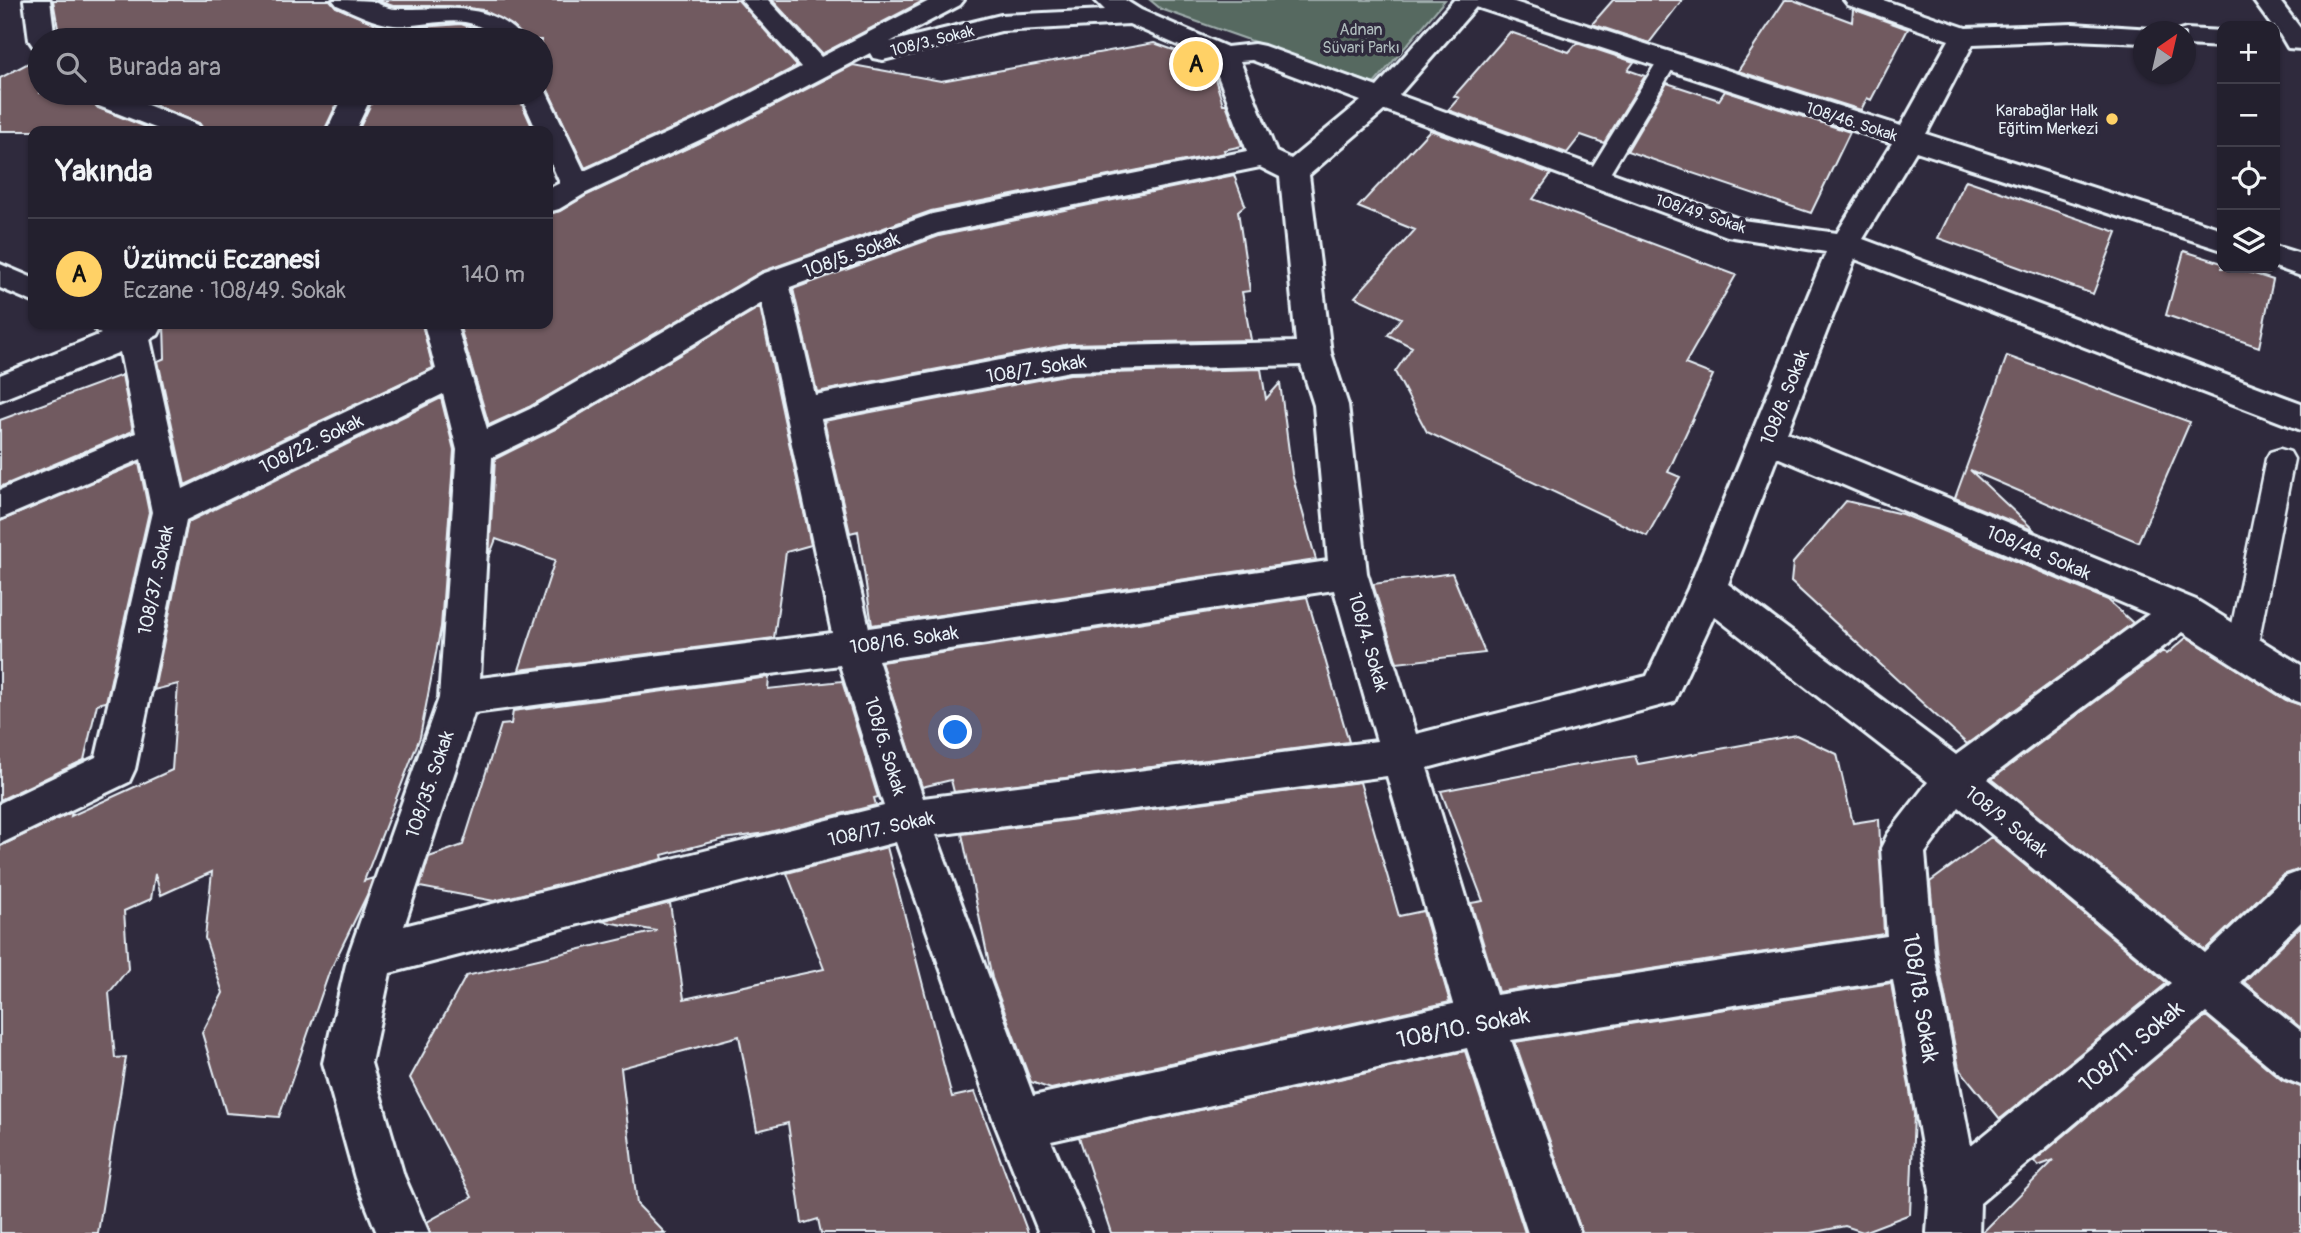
<!DOCTYPE html>
<html lang="tr">
<meta charset="utf-8">
<style>
body{margin:0;font-family:Pangolin,sans-serif;background:#2f2d3a;color:#f1f3f6}
.controls{position:absolute;right:21px;top:21px;display:grid;overflow:hidden;border-radius:14px;box-shadow:0 2px 5px #0004}
.controls button{width:63px;height:63px;display:grid;place-items:center;padding:0;border:0;border-bottom:2px solid #403e4a;background:#23202e;color:#f1f3f6;font:35px sans-serif}
.compass{position:absolute;left:2133px;top:21px;width:63px;height:63px;border-radius:50%;background:#23202e;box-shadow:0 2px 5px #0004;rotate:34deg}
.you{position:absolute;left:956px;top:733px;width:24px;height:24px;margin:-18px;border:5px solid #fff;border-radius:50%;background:#1a73e8;box-shadow:0 0 0 10px #1a73e833}
.badge{display:grid;place-items:center;width:46px;height:46px;border-radius:50%;background:#ffd166;color:#111;font-size:23px;font-weight:700}
.pin{position:absolute;translate:-50% -50%;border:4px solid #fff;box-shadow:0 2px 7px #0006}
.list{margin:0;padding:0;list-style:none}
h2{display:flex;justify-content:space-between;align-items:center;height:91px;margin:0;padding:0 28px;font-size:30px}
h2 small{font-size:23px;font-weight:400;color:#a3a3aa}
.list li{display:grid;grid-template-columns:46px 1fr auto;gap:21px;align-items:center;box-sizing:border-box;height:112px;padding:0 28px;border-top:2px solid #403e4a}
.list b{display:block;font-size:26px;white-space:nowrap}
.list p{margin:0;font-size:23px;white-space:nowrap;color:#a3a3aa}
.list em{font-size:23px;font-style:normal;color:#a3a3aa}
.icon{flex:none;width:38px;height:38px;fill:none;stroke:currentColor;stroke-width:2;stroke-linecap:round;stroke-linejoin:round}
.map{position:relative;flex:none;width:2301px;height:1233px;overflow:hidden}
.search{position:absolute;background:#23202e;box-shadow:0 2px 5px #0004;left:28px;top:28px;width:525px;height:77px;display:flex;align-items:center;gap:18px;box-sizing:border-box;padding:0 24px;border-radius:38px;color:#a3a3aa;font-size:26px}
.panel{position:absolute;background:#23202e;box-shadow:0 2px 5px #0004;left:28px;top:126px;width:525px;height:203px;border-radius:14px}
.map>svg:first-child{display:block}
.green{fill:#566961;stroke:#9fadac;stroke-width:2}
.building{fill:#715a61;stroke:#e8f1f8;stroke-width:2}
.lines{fill:none;stroke-linecap:round;stroke-linejoin:round}
.service-casing{stroke:#e8f1f8;stroke-width:5}
.minor-casing{stroke:#e8f1f8;stroke-width:6}
.service{fill:#2f2a3d;fill-rule:evenodd}
.minor{fill:#2f2a3d;fill-rule:evenodd}
.poi-dot{fill:#ffd166;stroke:#2f2a3d;stroke-width:2.5}
.labels{text-anchor:middle;stroke-width:7;stroke-linejoin:round;paint-order:stroke}
.far-park-label{font-size:16px;fill:#aebbbc;stroke:#2f2a3d}
.far-street-label{font-size:16px;fill:#e8f1f8;stroke:#2f2a3d}
.far-poi-label{font-size:16px;fill:#e8f1f8;stroke:#2f2a3d;text-anchor:end}
.street-label{font-size:19px;fill:#e8f1f8;stroke:#2f2a3d}
.near-street-label{font-size:23px;fill:#e8f1f8;stroke:#2f2a3d}
</style>
<div class="map">
<svg width="2301" height="1233" viewBox="0 0 2301 1233">
<rect width="100%" height="100%" fill="#2f2a3d"/>
<filter id="ink" filterUnits="userSpaceOnUse"><feTurbulence type="fractalNoise" baseFrequency=".0143" numOctaves="2"/><feDisplacementMap in="SourceGraphic" scale="14" xChannelSelector="R" yChannelSelector="G"/><feConvolveMatrix kernelMatrix="1 2 1 2 8 2 1 2 1" color-interpolation-filters="sRGB"/></filter>
<g filter="url(#ink)">
<path class="green" d="M 1150,0 L 1445,0 L 1374,84 L 1161,9 Z"/>
<path class="building" d="M 53,0 L 330,0 L 336,7 L 379,25 L 408,28 L 461,24 L 484,32 L 493,40 L 60,40 Z
M 376,0 L 738,0 L 797,66 L 715,109 L 585,168 L 546,86 L 541,84 L 541,40 L 527,40 L 512,25 L 483,10 L 450,6 L 393,6 Z
M 772,0 L 925,0 L 822,54 Z
M 1613,0 L 1682,0 L 1649,43 L 1592,24 Z
M 1785,0 L 1793,0 L 1852,22 L 1853,9 L 1908,29 L 1871,100 L 1867,98 L 1861,110 L 1738,71 Z
M 1510,32 L 1569,52 L 1577,43 L 1634,62 L 1628,70 L 1645,76 L 1604,143 L 1581,135 L 1567,153 L 1448,110 L 1459,98 L 1454,96 Z
M 1154,43 L 1210,63 L 1223,104 L 1226,104 L 1242,146 L 1224,150 L 1225,153 L 931,211 L 761,272 L 529,407 L 489,425 L 459,324 L 548,324 L 548,214 L 560,211 L 587,195 L 737,125 L 853,65 L 941,81 Z
M 40,57 L 40,93 L 83,93 L 98,108 L 156,131 L 0,131 L 0,78 Z
M 1667,83 L 1719,100 L 1725,91 L 1850,132 L 1811,213 L 1627,151 Z
M 124,93 L 342,93 L 324,131 L 205,131 L 199,123 Z
M 376,93 L 517,93 L 534,131 L 358,131 Z
M 1430,130 L 1551,174 L 1533,199 L 1736,275 L 1685,364 L 1713,375 L 1668,472 L 1680,477 L 1647,536 L 1427,432 L 1395,372 L 1412,347 L 1388,335 L 1401,318 L 1355,297 L 1415,230 L 1358,207 Z
M 1234,175 L 1245,205 L 1238,211 L 1250,291 L 1242,292 L 1251,340 L 1070,344 L 817,392 L 793,289 L 939,236 Z
M 1966,180 L 2117,232 L 2093,294 L 1938,238 Z
M 2184,251 L 2222,263 L 2222,268 L 2236,268 L 2273,280 L 2259,347 L 2166,315 Z
M 760,307 L 811,545 L 786,552 L 774,638 L 519,670 L 555,560 L 496,539 L 489,557 L 495,459 L 555,429 Z
M 164,324 L 422,324 L 433,368 L 185,485 L 158,361 L 165,358 Z
M 2007,356 L 2190,422 L 2138,542 L 1970,470 L 2035,531 L 1955,498 Z
M 1261,369 L 1266,399 L 1280,383 L 1292,474 L 1316,560 L 872,625 L 858,531 L 850,533 L 824,421 L 1070,374 Z
M 122,375 L 133,431 L 0,487 L 0,420 Z
M 441,398 L 454,450 L 441,627 L 420,737 L 364,881 L 373,878 L 367,895 L 329,973 L 279,1117 L 226,1113 L 202,1033 L 223,993 L 205,938 L 212,872 L 161,895 L 155,874 L 151,899 L 124,911 L 128,969 L 109,993 L 115,1058 L 126,1057 L 98,1233 L 0,1233 L 0,846 L 72,812 L 71,816 L 172,770 L 178,684 L 154,690 L 188,522 Z
M 139,463 L 149,512 L 106,702 L 97,704 L 84,760 L 0,800 L 0,521 Z
M 1846,501 L 1902,514 L 2108,600 L 2133,623 L 1967,744 L 1791,582 L 1793,563 Z
M 1452,573 L 1485,653 L 1397,663 L 1373,584 Z
M 1307,597 L 1349,742 L 954,792 L 951,780 L 922,787 L 881,662 Z
M 2187,637 L 2286,700 L 2301,705 L 2301,869 L 2283,875 L 2205,950 L 1992,779 L 2163,651 L 2167,654 Z
M 769,677 L 768,689 L 842,681 L 878,797 L 874,798 L 876,805 L 766,833 L 724,839 L 662,855 L 663,859 L 494,901 L 420,887 L 429,857 L 463,845 L 501,725 L 511,724 L 513,711 Z
M 1796,735 L 1837,754 L 1853,823 L 1879,819 L 1884,934 L 1498,992 L 1471,903 L 1483,901 L 1441,791 L 1571,766 L 1635,756 L 1638,764 Z
M 1360,782 L 1399,916 L 1423,911 L 1450,1002 L 1051,1089 L 1031,1082 L 992,978 L 962,834 Z
M 1991,837 L 2167,983 L 2000,1119 L 1959,1068 L 1937,955 L 1930,882 Z
M 887,847 L 952,1097 L 975,1092 L 1028,1233 L 821,1233 L 818,1219 L 802,1224 L 788,1123 L 757,1131 L 739,1036 L 621,1068 L 637,1204 L 665,1233 L 431,1233 L 427,1222 L 472,1197 L 410,1078 L 466,976 L 657,931 L 601,921 L 670,903 L 684,999 L 824,969 L 787,873 Z
M 2301,926 L 2301,1028 L 2244,982 Z
M 1891,983 L 1914,1114 L 1910,1214 L 1863,1232 L 1845,1226 L 1810,1233 L 1582,1233 L 1515,1042 Z
M 2206,1016 L 2282,1080 L 2301,1087 L 2301,1233 L 1982,1233 L 2054,1160 L 2038,1166 L 2034,1161 Z
M 1465,1051 L 1525,1233 L 1111,1233 L 1079,1137 Z"/>
<g class="lines">
<defs>
<path id="service" d="M 1668,54 L 1675,56 L 1678,60 L 1608,177 L 1605,182 L 1597,184 L 1589,182 L 1586,177 L 1658,60 L 1661,56 Z
M 2280,449 L 2290,452 L 2294,459 L 2257,649 L 2253,658 L 2242,662 L 2231,658 L 2227,649 L 2266,459 L 2270,452 Z"/>
<path id="minor" d="M 24,0 L 50,0 L 55,40 L 40,40 L 40,48 L 33,46 L 29,40 Z
M 333,0 C 345,0 360,0 371,1 C 380,4 387,9 396,9 C 447,10 490,0 524,40 L 497,40 C 468,7 431,28 394,25 C 374,23 355,13 337,5 Z
M 741,0 L 768,0 L 821,57 L 931,0 L 964,0 L 960,5 L 890,42 L 1001,15 L 1105,10 L 1095,0 L 1125,0 L 1141,10 L 1227,47 L 1254,44 L 1264,46 L 1377,87 L 1454,0 L 1508,0 L 1901,126 L 1949,40 L 1848,5 L 1844,0 L 1883,0 L 1966,28 L 2073,24 L 2153,29 L 2155,32 L 2144,32 L 2144,43 L 2073,40 L 1973,44 L 1926,134 L 2222,229 L 2222,250 L 1916,151 L 1863,239 L 2301,403 L 2301,430 L 1855,259 L 1787,432 L 2196,600 L 2301,665 L 2301,703 L 2287,698 L 2183,632 L 1988,779 L 2205,953 L 2285,877 L 2301,871 L 2301,922 L 2240,982 L 2301,1031 L 2301,1085 L 2284,1078 L 2206,1013 L 1980,1203 L 1979,1233 L 1927,1233 L 1930,1191 L 1893,980 L 1511,1040 L 1580,1233 L 1528,1233 L 1467,1048 L 1051,1141 L 1091,1233 L 1039,1233 L 995,1124 L 896,842 L 390,973 L 371,1063 L 404,1176 L 429,1233 L 377,1233 L 355,1178 L 323,1063 L 348,956 L 439,698 L 457,450 L 443,394 L 186,520 L 135,769 L 129,782 L 0,844 L 0,803 L 96,757 L 152,512 L 141,459 L 0,519 L 0,490 L 136,433 L 120,352 L 0,400 L 0,375 L 101,334 L 97,332 L 92,324 L 160,324 L 162,327 L 158,335 L 150,339 L 183,489 L 436,369 L 424,324 L 456,324 L 487,429 L 530,409 L 762,274 L 932,214 L 1247,151 L 1212,60 L 1129,24 L 1001,31 L 883,60 L 873,58 L 870,53 L 736,123 L 586,193 L 559,209 L 548,212 L 548,189 L 560,183 L 548,156 L 548,131 L 537,131 L 520,93 L 541,93 L 541,86 L 544,87 L 584,171 L 716,111 L 801,67 ZM 1476,7 L 1892,143 L 1837,233 L 1742,220 L 1399,95 ZM 1252,60 L 1361,101 L 1291,159 L 1276,152 L 1240,61 ZM 1385,110 L 1727,236 L 1826,252 L 1688,589 L 1647,676 L 1416,734 L 1367,573 L 1348,405 L 1331,353 L 1309,175 ZM 1260,167 L 1280,177 L 1296,342 L 1070,347 L 815,395 L 790,287 L 938,233 ZM 762,303 L 832,633 L 480,678 L 492,457 L 554,427 ZM 1301,365 L 1314,405 L 1328,561 L 869,628 L 821,419 L 1070,371 ZM 1777,457 L 2149,614 L 1956,755 L 1728,584 ZM 1334,590 L 1377,741 L 923,798 L 878,660 ZM 1714,616 L 1928,782 L 1888,834 L 1881,848 L 1887,936 L 1496,995 L 1427,768 L 1674,702 ZM 840,665 L 884,806 L 404,926 L 474,713 ZM 1387,776 L 1453,1004 L 1033,1096 L 936,835 ZM 1959,807 L 2171,983 L 1971,1146 L 1934,955 L 1925,853 Z
M 2253,0 L 2279,0 L 2301,29 L 2301,49 L 2288,48 L 2275,26 L 2272,26 Z
M 2186,29 L 2222,31 L 2222,47 L 2186,45 L 2186,32 L 2176,32 Z
M 86,93 L 117,93 L 198,125 L 202,131 L 163,131 L 99,106 Z
M 345,93 L 373,93 L 355,131 L 327,131 Z
M 2275,246 L 2301,254 L 2301,276 L 2275,267 Z
M 0,264 L 33,278 L 33,302 L 0,288 Z"/>
</defs>
<use href="#service" class="service-casing"/>
<use href="#minor" class="minor-casing"/>
<use href="#service" class="service"/>
<use href="#minor" class="minor"/>
</g>
</g>
<circle class="poi-dot" cx="2112" cy="119" r="7"/>
<g class="labels">
<g class="far-park-label">
<text x="1361" y="35">Adnan<tspan x="1361" dy="18">Süvari Parkı</tspan></text>
</g>
<g class="far-street-label">
<text transform="translate(932 40) rotate(-14)" y="6">108/3. Sokak</text>
<text transform="translate(1852 121) rotate(18)" y="6">108/46. Sokak</text>
<text transform="translate(1701 213) rotate(18)" y="6">108/49. Sokak</text>
</g>
<g class="far-poi-label">
<text x="2098" y="116">Karabağlar Halk<tspan x="2098" dy="18">Eğitim Merkezi</tspan></text>
</g>
<g class="street-label">
<text transform="translate(851 254) rotate(-20)" y="7">108/5. Sokak</text>
<text transform="translate(1036 368) rotate(-9)" y="7">108/7. Sokak</text>
<text transform="translate(1784 397) rotate(-68)" y="7">108/8. Sokak</text>
<text transform="translate(311 443) rotate(-26)" y="7">108/22. Sokak</text>
<text transform="translate(2039 552) rotate(23)" y="7">108/48. Sokak</text>
<text transform="translate(155 580) rotate(-78)" y="7">108/37. Sokak</text>
<text transform="translate(904 639) rotate(-8)" y="7">108/16. Sokak</text>
<text transform="translate(1369 642) rotate(74)" y="7">108/4. Sokak</text>
<text transform="translate(886 746) rotate(73)" y="7">108/6. Sokak</text>
<text transform="translate(429 784) rotate(-71)" y="7">108/35. Sokak</text>
<text transform="translate(2007 821) rotate(39)" y="7">108/9. Sokak</text>
<text transform="translate(881 828) rotate(-12)" y="7">108/17. Sokak</text>
</g>
<g class="near-street-label">
<text transform="translate(1921 998) rotate(81)" y="8">108/18. Sokak</text>
<text transform="translate(1463 1027) rotate(-11)" y="8">108/10. Sokak</text>
<text transform="translate(2131 1046) rotate(-40)" y="8">108/11. Sokak</text>
</g>
</g>
</svg>
<div class="controls">
<button>+</button>
<button>−</button>
<button><svg class="icon" aria-label="locate" viewBox="0 0 24 24"><circle cx="12" cy="12" r="6"/><path d="M12 2v4M12 18v4M2 12h4M18 12h4"/></svg></button>
<button><svg class="icon" aria-label="layers" viewBox="0 0 24 24"><path d="M12 4l9 5-9 5-9-5zM3 14l9 5 9-5"/></svg></button>
</div>
<svg class="compass" viewBox="-18 -18 36 36"><path d="M0-13l5 13h-10z" fill="#e53935"/><path d="M0 13l5-13h-10z" fill="#a3a3aa"/></svg>
<div class="you"></div>
<div class="pin badge" style="left:1196px;top:64px">A</div>
<div class="search"><svg class="icon" aria-label="search" viewBox="0 0 24 24"><circle cx="10" cy="10" r="6"/><path d="M15 15l6 6"/></svg>Burada ara</div>
<section class="panel">
<h2>Yakında<small></small></h2>
<ul class="list">
<li><span class="badge">A</span><div><b>Üzümcü Eczanesi</b><p>Eczane · 108/49. Sokak</p></div><em>140 m</em></li>
</ul>
</section>
</div>
